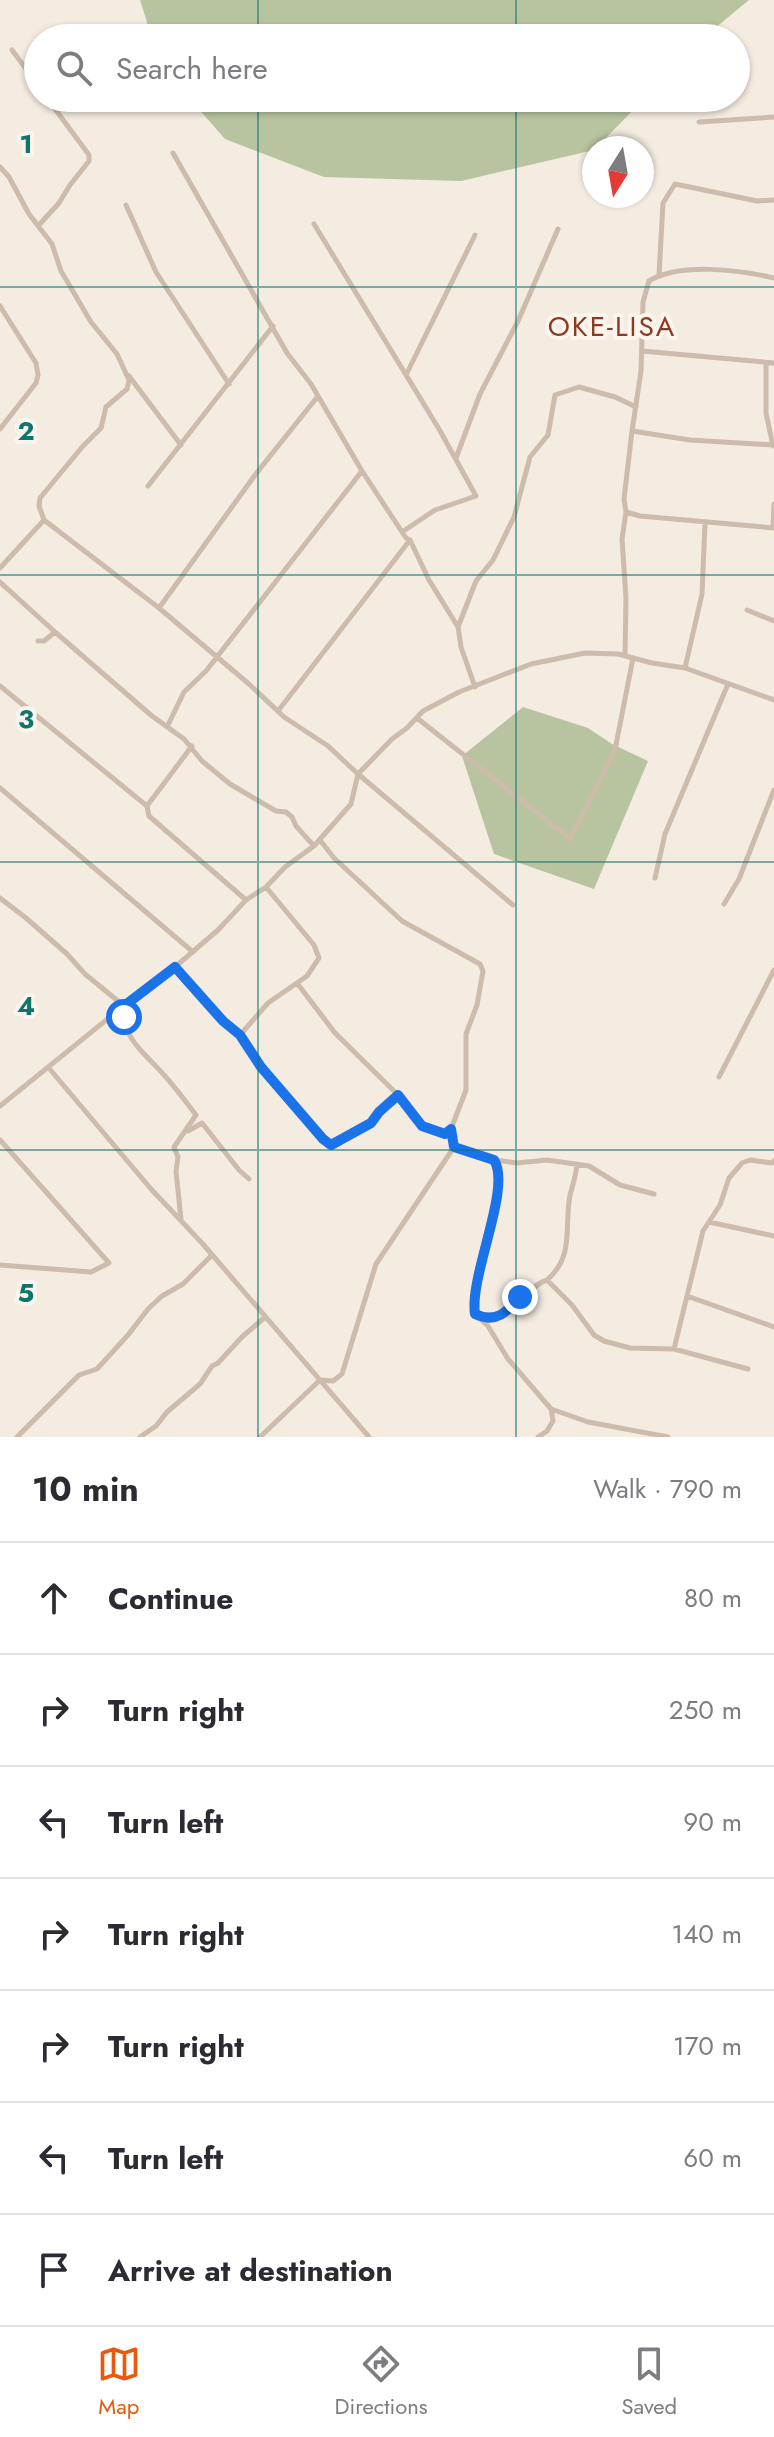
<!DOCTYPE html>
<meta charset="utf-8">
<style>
body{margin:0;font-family:Jost,sans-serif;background:#f2f2f3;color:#2b2b33}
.compass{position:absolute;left:582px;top:136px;width:72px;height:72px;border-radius:50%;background:#fff;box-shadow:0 2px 6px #0004;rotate:191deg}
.stop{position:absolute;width:24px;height:24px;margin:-18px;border:6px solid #1a73e8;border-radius:50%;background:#fff}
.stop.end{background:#1a73e8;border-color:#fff;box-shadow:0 2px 8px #0008}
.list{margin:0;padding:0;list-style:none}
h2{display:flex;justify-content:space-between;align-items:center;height:104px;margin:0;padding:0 32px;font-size:34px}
h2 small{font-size:26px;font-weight:400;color:#7c7c81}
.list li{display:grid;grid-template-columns:52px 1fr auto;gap:24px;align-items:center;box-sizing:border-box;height:112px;padding:0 32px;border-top:2px solid #e1e1e2}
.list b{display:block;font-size:30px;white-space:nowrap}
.list em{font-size:26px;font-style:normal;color:#7c7c81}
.icon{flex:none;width:44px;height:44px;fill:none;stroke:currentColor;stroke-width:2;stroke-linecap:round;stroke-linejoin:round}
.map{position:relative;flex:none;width:774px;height:1437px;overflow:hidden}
.search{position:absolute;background:#fff;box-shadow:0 2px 6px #0004;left:24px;right:24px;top:24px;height:88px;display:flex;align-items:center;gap:20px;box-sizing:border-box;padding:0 28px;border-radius:44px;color:#7c7c81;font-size:30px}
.sheet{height:888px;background:#fff}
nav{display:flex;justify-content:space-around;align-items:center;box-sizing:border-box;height:112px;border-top:2px solid #e1e1e2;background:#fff;font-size:22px;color:#7c7c81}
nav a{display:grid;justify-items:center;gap:4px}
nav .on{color:#ea580c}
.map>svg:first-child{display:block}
.green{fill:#b8c4a0}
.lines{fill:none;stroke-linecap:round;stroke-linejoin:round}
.minor{stroke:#cdbbac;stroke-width:5}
.route{stroke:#1a73e8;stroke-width:10}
.grid{fill:none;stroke:#0f766e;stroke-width:2;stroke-opacity:0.55}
.labels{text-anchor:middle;stroke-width:8;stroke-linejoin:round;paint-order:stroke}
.quarter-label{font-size:28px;letter-spacing:2px;fill:#8c3b22;stroke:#fbf5ee}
.grid-label{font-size:26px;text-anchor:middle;font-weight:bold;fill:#0f766e;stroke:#fbf5ee;stroke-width:8;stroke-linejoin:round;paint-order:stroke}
</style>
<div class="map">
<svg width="774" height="1437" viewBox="0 0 774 1437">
<rect width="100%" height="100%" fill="#f4ebe1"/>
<path class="green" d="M 140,0 L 749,0 L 703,38 L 152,38 Z
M 189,98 L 645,98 L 594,150 L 461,181 L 324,177 L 225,139 Z
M 523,707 L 588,728 L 612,744 L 648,761 L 594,889 L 494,854 L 462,756 Z"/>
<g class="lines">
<path class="minor" d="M 12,50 L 38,85
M 699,122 L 774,117
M 173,153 L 287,353 L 311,384 L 362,471 L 406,538 L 410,540 L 429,580 L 458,627 L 461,647 L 475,687
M 0,167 L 9,177 L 29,214 L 52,244 L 61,271 L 91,322 L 117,354 L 129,380 L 127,389 L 106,407 L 101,428 L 83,446 L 40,498 L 39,506 L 44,520 L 159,608 L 249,684 L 284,717 L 328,746 L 358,774 L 513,905
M 126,205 L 156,272 L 229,384
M 314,224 L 439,429 L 476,496 L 435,510 L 402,532
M 39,225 L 59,203 L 70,185 L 89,161 L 89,155 L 47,98
M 659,275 L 663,203 L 675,184 L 757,201 L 774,200
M 0,306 L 36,363 L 38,375 L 36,383 L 0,429
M 642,351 L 774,363
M 766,363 L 766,413 L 773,446
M 406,375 L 475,235
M 129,376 L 181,445
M 632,431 L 690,440 L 774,445
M 456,458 L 480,394 L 518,321 L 558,229
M 148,486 L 273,326
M 626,512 L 640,516 L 774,528
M 773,528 L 774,504
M 0,568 L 44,520
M 0,582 L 55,632
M 159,608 L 255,475 L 318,396
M 747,610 L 774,621
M 458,627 L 476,581 L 493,560 L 514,517 L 530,457 L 548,435 L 555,395 L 579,387 L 615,397 L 636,407
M 38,641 L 44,641 L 55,632 L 152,716 L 184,739 L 202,761 L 230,784 L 276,811 L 286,812 L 292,817 L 296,826 L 314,846
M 625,656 L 626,598 L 622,539 L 626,512 L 624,499 L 632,431 L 641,371 L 643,302 L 649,281 C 680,262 740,270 774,278
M 685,668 L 702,594 L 705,523
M 0,686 L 147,806 L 149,816 L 246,900
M 278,711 L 410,540
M 417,718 L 570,839 L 615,750 L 633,658
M 167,727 L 184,692 L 206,671 L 362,471
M 0,788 L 193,952
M 147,806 L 192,746
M 655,878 L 665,834 L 728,684
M 0,898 L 26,918 L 67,954 L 85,974 L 124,1006 C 123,1042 144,1051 164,1075 C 176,1088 186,1102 196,1115 L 174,1147 L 178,1157 L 176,1171 L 181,1219
M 724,904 L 739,879 L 774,790
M 175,967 L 223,1021 L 240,1035 L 261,1067 L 323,1139 L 331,1145 L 371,1123 L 379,1112 L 398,1095
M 297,983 L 335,1033 L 398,1095 L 422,1126 L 445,1134 L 450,1130
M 240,1035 L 268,1003 L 307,976 L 319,958 L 314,945 L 266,887
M 48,1067 L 151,1189 L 202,1243 L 369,1437
M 719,1077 L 774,970
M 0,1106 L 131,1000 L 175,967 L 218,930 L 246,900 L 266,887 L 285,867 L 314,846 L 351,804 L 358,774 L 392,739 L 407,728 L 423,711 L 459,692 L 531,664 L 585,653 L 618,654 L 652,663 L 685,668 L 774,700
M 188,1131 L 202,1123 L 239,1170 L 249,1179
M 0,1140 L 109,1263 L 91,1272 L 0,1265
M 454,1147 C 476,1155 494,1151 500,1176 L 473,1302 L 475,1314 L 488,1326 L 508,1359 L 551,1409 L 553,1421 L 547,1431 L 538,1437
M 495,1160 L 517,1163 L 547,1160 L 589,1166 L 620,1185 L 654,1194
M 709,1222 L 774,1236
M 547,1280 C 575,1256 564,1226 570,1195 C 573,1184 576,1176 577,1164
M 687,1296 L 774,1327
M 480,1317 C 503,1327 525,1287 547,1280 L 572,1305 L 594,1335 L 604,1341 L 630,1348 L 674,1349 L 748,1369
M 674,1349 L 703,1231 L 720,1205 L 729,1178 L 742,1163 L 750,1160 L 772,1163 L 774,1161
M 551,1409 L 588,1422 L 668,1437
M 17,1437 L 79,1375 L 97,1369 L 128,1335 L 148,1309 L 162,1296 L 183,1284 L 212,1255
M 140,1437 L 156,1426 L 167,1412 L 200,1384 L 212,1366 L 218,1363 L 242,1337 L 265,1317
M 260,1437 L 320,1380 L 333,1381 L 342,1374 L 376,1264 L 454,1147 L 451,1129 L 466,1090 L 466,1034 L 477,1005 L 483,971 L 480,964 L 402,921 L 334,858 L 320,840"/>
</g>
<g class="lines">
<path class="route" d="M 124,1017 L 124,1006 L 175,967 L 223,1021 L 240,1035 L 261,1067 L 323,1139 L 331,1145 L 371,1123 L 379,1112 L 398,1095 L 422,1126 L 445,1134 L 451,1129 L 454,1147 L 494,1160 C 512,1188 469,1276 475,1314 C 496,1324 507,1312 520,1297"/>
</g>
<path class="grid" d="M 258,0 L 258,38M 516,0 L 516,38M 258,98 L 258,1437M 516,98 L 516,1437M 0,287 L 774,287M 0,575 L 774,575M 0,862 L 774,862M 0,1150 L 774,1150"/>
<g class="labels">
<g class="quarter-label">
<text x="612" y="336">OKE-LISA</text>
</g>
</g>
<g class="grid-label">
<text x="26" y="153">1</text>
<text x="26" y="440">2</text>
<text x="26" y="728">3</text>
<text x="26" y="1015">4</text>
<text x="26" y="1302">5</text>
</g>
</svg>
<svg class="compass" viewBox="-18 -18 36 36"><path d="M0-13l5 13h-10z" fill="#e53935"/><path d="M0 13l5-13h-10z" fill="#7c7c81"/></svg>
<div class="stop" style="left:124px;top:1017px"></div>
<div class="stop end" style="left:520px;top:1297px"></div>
<div class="search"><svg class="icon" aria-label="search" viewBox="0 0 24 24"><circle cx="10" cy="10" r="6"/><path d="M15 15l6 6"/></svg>Search here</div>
</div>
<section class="sheet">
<h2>10 min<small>Walk · 790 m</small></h2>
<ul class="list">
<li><svg class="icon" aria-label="ahead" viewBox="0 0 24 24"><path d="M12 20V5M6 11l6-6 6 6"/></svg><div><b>Continue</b></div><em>80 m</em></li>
<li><svg class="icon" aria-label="right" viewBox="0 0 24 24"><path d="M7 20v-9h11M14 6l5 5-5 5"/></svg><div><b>Turn right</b></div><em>250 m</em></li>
<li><svg class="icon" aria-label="left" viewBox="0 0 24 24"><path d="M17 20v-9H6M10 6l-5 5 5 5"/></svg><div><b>Turn left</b></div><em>90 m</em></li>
<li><svg class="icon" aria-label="right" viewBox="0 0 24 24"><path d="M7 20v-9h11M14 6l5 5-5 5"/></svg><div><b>Turn right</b></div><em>140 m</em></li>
<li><svg class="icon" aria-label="right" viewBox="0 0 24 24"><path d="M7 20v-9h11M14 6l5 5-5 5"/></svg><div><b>Turn right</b></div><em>170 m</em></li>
<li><svg class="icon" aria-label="left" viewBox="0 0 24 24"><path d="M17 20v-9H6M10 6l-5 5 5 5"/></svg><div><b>Turn left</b></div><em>60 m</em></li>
<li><svg class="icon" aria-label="arrive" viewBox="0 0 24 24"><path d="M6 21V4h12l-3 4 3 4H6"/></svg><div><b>Arrive at destination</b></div></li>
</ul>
</section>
<nav>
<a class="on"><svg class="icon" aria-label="map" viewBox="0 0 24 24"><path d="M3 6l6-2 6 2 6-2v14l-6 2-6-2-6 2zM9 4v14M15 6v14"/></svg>Map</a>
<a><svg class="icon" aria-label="directions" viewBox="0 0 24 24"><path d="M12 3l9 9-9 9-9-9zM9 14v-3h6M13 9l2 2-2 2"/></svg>Directions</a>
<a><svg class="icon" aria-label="saved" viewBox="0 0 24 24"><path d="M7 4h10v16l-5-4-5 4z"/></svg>Saved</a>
</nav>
